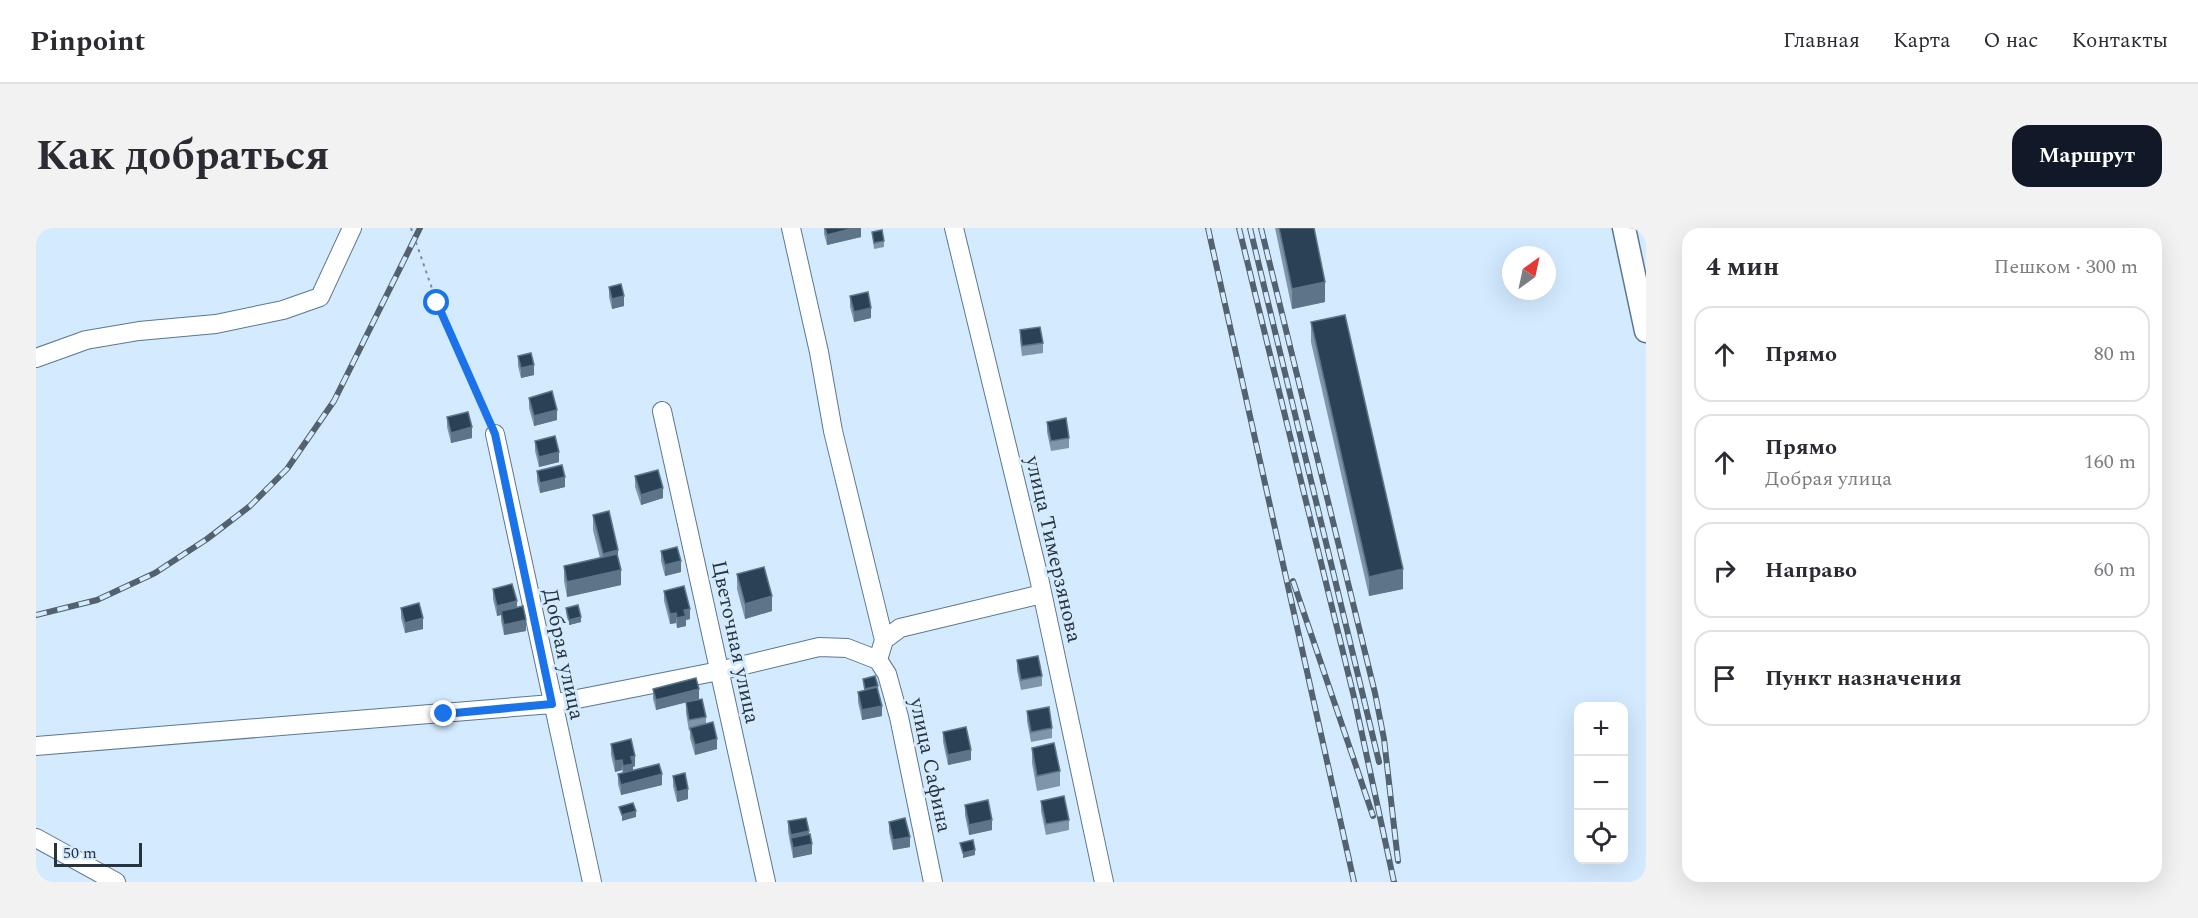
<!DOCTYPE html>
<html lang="ru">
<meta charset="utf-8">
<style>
body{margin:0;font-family:Spectral,serif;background:#f2f2f3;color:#2b2b33}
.controls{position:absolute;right:18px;bottom:18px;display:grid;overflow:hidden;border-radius:12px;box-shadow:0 6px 24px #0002}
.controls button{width:54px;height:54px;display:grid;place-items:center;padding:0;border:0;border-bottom:2px solid #e1e1e2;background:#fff;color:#2b2b33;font:30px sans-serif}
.compass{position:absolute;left:1466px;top:18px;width:54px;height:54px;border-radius:50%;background:#fff;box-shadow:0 6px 24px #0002;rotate:33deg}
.scale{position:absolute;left:18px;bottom:15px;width:88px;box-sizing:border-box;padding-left:6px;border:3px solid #28343d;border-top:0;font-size:16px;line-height:21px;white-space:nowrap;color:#28343d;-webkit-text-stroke:4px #d3eaff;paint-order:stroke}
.stop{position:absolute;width:18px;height:18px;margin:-14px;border:4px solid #1a73e8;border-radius:50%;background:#fff}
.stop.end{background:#1a73e8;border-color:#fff;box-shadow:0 2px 6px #0008}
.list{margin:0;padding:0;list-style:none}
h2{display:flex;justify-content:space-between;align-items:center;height:78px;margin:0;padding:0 24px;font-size:26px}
h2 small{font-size:20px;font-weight:400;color:#7c7c81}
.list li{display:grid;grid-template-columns:39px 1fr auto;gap:18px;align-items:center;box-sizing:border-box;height:96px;margin:0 12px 12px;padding:0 12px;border:2px solid #e1e1e2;border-radius:18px}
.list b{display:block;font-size:22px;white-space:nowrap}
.list p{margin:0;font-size:20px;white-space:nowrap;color:#7c7c81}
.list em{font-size:20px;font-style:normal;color:#7c7c81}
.icon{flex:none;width:33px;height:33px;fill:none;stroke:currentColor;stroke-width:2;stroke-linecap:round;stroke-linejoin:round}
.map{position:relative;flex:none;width:1610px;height:654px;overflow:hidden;border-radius:18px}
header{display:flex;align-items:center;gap:36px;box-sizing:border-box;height:84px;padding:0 30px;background:#fff;border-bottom:2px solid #e1e1e2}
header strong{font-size:28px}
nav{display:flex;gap:33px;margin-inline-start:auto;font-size:21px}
.intro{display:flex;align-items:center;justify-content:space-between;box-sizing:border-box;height:144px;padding:0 36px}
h1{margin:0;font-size:42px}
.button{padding:15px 27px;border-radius:18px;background:#111827;color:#fff;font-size:21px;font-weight:700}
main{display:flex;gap:36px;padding:0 36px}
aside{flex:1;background:#fff;border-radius:18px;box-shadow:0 6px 24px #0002}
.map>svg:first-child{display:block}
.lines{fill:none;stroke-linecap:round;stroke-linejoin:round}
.minor-casing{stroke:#5d778e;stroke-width:20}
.major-casing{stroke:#5d778e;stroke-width:25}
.path{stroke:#7b8d9c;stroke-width:2;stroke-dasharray:3 4.5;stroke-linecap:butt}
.minor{stroke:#fff;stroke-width:18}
.major{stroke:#fff;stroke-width:22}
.rail-casing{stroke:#53626e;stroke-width:6}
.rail{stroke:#d3eaff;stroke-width:4;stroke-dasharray:11;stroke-linecap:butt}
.wall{fill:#7e96aa}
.shaded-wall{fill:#5d7489}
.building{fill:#2a4256;stroke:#5d7489;stroke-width:1.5}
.route{stroke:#1a73e8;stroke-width:8}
.labels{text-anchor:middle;stroke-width:6;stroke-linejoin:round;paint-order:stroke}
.street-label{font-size:21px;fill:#28343d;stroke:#d3eaff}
</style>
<header>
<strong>Pinpoint</strong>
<nav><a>Главная</a><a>Карта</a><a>О нас</a><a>Контакты</a></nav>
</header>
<div class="intro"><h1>Как добраться</h1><a class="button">Маршрут</a></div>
<main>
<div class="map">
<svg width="1610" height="654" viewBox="0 0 1610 654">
<rect width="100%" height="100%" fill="#d3eaff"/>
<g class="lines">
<defs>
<path id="minor" d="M 755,0 L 783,124 L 797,203 L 848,412 L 842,432
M 918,0 L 1003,350 L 1068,654
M 0,130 L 50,112 L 103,103 L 180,96 L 247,82 L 284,69 L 316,0
M 626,183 L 730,654
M 459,206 L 556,654
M 848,412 L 864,400 L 1006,366
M 0,518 L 516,476 L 683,443 L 783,419 L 811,420 L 842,432 L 851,446 L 863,489 L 897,654
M 0,610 L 80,654"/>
<path id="major" d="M 1588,0 L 1610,103"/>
</defs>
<use href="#minor" class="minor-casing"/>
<use href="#major" class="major-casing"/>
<path class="path" d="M 375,0 L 401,75 L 453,193"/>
<use href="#minor" class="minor"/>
<use href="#major" class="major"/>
<defs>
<path id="rail" d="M 1172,0 L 1318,654
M 1203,0 L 1318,469 L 1358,654
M 1214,0 L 1343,534
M 1225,0 L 1339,465 L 1348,511 L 1362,633
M 1257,353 L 1337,588
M 0,387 L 61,372 L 119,345 L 171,311 L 214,278 L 251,241 L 298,173 L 384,0"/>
</defs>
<use href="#rail" class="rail-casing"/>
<use href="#rail" class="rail"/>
</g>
<path class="wall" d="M 788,0 L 825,0 L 825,9 L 791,17 L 788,6 Z
M 1239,0 L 1278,0 L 1289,74 L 1256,81 Z
M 836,4 L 848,13 L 848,19 L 838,21 Z
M 573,59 L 588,78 L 576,81 L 573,69 Z
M 814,68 L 835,90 L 818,94 L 814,79 Z
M 1275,94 L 1367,361 L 1333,368 L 1275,114 Z
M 984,102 L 1007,115 L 1007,125 L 986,128 L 984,112 Z
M 482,128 L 498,147 L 485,150 L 482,138 Z
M 493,170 L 521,192 L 498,198 L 493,180 Z
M 411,189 L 436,210 L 415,215 L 411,199 Z
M 1011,194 L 1033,210 L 1033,220 L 1015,223 L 1011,204 Z
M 499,213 L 523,234 L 503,239 L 499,223 Z
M 501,243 L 529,259 L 504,265 L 501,253 Z
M 599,248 L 627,270 L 605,277 L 599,259 Z
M 557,287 L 582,331 L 585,357 L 531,369 L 528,353 L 528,338 L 564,330 L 557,302 Z
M 625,323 L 645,344 L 629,348 L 625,333 Z
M 701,346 L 736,383 L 709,391 L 701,361 Z
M 457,361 L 481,379 L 490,403 L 468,407 L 465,393 L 465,387 L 461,388 L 457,371 Z
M 628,363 L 654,391 L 650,392 L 650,398 L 641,400 L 640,395 L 634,396 L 628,373 Z
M 365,380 L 387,401 L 369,405 L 365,390 Z
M 530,380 L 545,394 L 533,397 L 530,385 Z
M 981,432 L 1006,448 L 1006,458 L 985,462 L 981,442 Z
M 827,451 L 846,488 L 826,492 L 822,474 L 822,464 L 828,462 Z
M 617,461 L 663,471 L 620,482 L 617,471 Z
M 650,474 L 670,489 L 670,496 L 681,521 L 659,527 L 654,510 L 654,502 L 653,503 L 650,485 Z
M 991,483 L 1016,500 L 1016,510 L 995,514 L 991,493 Z
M 907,504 L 935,532 L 912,537 L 907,514 Z
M 575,516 L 599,538 L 597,539 L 597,542 L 626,557 L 585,567 L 582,556 L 582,546 L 587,545 L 586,542 L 579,544 L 575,527 Z
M 996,520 L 1024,543 L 1024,558 L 1001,563 L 996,535 Z
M 637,548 L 652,571 L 641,574 L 637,558 Z
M 1005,573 L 1033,592 L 1033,602 L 1010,607 L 1005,583 Z
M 929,577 L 956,602 L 933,607 L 929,587 Z
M 752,593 L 773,606 L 776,626 L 757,630 L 752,604 Z
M 853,594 L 874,619 L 857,622 L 853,604 Z"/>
<path class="shaded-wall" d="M 818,0 L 825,0 L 825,9 L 791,17 L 791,7 Z
M 1289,54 L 1289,74 L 1256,81 L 1256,61 Z
M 588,68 L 588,78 L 576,81 L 576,71 Z
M 835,80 L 835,90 L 818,94 L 818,84 Z
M 498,137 L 498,147 L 485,150 L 485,140 Z
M 521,182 L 521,192 L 498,198 L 498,188 Z
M 436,199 L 436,210 L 415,215 L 415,205 Z
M 523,224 L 523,234 L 503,239 L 503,229 Z
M 529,249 L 529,259 L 504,265 L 504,255 Z
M 627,260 L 627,270 L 605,277 L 605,267 Z
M 582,322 L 582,337 L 567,341 L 567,326 Z
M 645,333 L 645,344 L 629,348 L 629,337 Z
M 1367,341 L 1367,361 L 1333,368 L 1333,349 Z
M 585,342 L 585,357 L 531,369 L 531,354 Z
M 736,368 L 736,383 L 709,391 L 709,376 Z
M 481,373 L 481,383 L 465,383 L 465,387 L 461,388 L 461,378 Z
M 654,381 L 654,391 L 650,392 L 650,398 L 641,400 L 641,390 L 648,382 Z
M 640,385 L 640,395 L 634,396 L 634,386 Z
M 545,389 L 545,394 L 533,397 L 533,392 Z
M 387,390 L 387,401 L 369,405 L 369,395 Z
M 490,392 L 490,403 L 468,407 L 468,397 Z
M 663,461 L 663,471 L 620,482 L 620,472 Z
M 846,478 L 846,488 L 826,492 L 826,482 Z
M 681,511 L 681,521 L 659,527 L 659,517 Z
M 935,522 L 935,532 L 912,537 L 912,527 Z
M 599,528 L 599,538 L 597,539 L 597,546 L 587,548 L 587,538 L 595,529 Z
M 586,532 L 586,542 L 579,544 L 579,533 Z
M 626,546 L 626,557 L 585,567 L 585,557 Z
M 652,561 L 652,571 L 641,574 L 641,564 Z
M 600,583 L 600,589 L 586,593 L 586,587 Z
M 956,592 L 956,602 L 933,607 L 933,597 Z
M 773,603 L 773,613 L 755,610 L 755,617 L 755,607 Z
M 874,609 L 874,619 L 857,622 L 857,612 Z
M 776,616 L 776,626 L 757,630 L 757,620 Z
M 939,622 L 939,627 L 927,630 L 927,625 Z"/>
<path class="building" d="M 789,0 L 818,0 L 791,7 Z
M 1243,0 L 1278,0 L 1289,54 L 1256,61 Z
M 846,2 L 848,13 L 838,15 L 836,4 Z
M 585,56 L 588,68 L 576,71 L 573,59 Z
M 832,64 L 835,80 L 818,84 L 814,68 Z
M 1309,87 L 1367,341 L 1333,349 L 1275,94 Z
M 1004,99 L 1007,115 L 986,118 L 984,102 Z
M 495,125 L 498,137 L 485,140 L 482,128 Z
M 516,163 L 521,182 L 498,188 L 493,170 Z
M 432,184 L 436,199 L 415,205 L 411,189 Z
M 1030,190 L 1033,210 L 1015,213 L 1011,194 Z
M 519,208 L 523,224 L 503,229 L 499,213 Z
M 526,237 L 529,249 L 504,255 L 501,243 Z
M 622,242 L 627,260 L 605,267 L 599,248 Z
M 573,283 L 582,322 L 567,326 L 557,287 Z
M 641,319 L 645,333 L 629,337 L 625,323 Z
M 581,326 L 585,342 L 531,354 L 528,338 Z
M 728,339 L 736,368 L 709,376 L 701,346 Z
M 476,356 L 481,373 L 461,378 L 457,361 Z
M 648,358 L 654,381 L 648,382 L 650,388 L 641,390 L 640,385 L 634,386 L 628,363 Z
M 383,375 L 387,390 L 369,395 L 365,380 Z
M 542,377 L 545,389 L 533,392 L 530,380 Z
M 487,378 L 490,392 L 468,397 L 465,383 Z
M 1002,428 L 1006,448 L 985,452 L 981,432 Z
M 839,448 L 842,458 L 829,461 L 827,451 Z
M 660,450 L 663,461 L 620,472 L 617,461 Z
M 841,459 L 846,478 L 826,482 L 822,464 Z
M 666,471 L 670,489 L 653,492 L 650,474 Z
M 1013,479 L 1016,500 L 995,504 L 991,483 Z
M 677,494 L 681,511 L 659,517 L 654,500 Z
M 930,499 L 935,522 L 912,527 L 907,504 Z
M 595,511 L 599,528 L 595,529 L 597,536 L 587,538 L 586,532 L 579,533 L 575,516 Z
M 1018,515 L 1024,543 L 1001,548 L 996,520 Z
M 623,536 L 626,546 L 585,557 L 582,546 Z
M 649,545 L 652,561 L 641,564 L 637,548 Z
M 1028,568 L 1033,592 L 1010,596 L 1005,573 Z
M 952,572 L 956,592 L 933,597 L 929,577 Z
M 597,575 L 600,583 L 586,587 L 583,579 Z
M 770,590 L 773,603 L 755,607 L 752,593 Z
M 869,590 L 874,609 L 857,612 L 853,594 Z
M 774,606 L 776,616 L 757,620 L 755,610 Z
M 937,612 L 939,622 L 927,625 L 924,615 Z"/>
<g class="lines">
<path class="route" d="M 401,75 L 459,206 L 516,476 L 408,486"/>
</g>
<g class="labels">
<g class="street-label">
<text transform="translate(1018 321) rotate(77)" y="7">улица Тимерзянова</text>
<text transform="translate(700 414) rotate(78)" y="7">Цветочная улица</text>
<text transform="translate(528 426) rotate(78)" y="7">Добрая улица</text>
<text transform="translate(895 537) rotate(78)" y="7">улица Сафина</text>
</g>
</g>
</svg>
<div class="controls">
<button>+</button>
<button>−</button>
<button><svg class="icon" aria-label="locate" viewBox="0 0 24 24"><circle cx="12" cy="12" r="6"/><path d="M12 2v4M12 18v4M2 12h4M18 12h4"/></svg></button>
</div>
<svg class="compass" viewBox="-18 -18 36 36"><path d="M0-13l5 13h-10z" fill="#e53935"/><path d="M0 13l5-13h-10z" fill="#7c7c81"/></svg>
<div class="scale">50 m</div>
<div class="stop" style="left:401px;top:75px"></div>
<div class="stop end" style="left:408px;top:486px"></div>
</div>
<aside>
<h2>4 мин<small>Пешком · 300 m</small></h2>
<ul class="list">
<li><svg class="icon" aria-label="ahead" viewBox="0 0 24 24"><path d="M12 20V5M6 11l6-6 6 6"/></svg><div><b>Прямо</b></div><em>80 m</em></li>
<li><svg class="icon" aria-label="ahead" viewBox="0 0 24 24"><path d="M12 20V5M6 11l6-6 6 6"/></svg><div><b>Прямо</b><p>Добрая улица</p></div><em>160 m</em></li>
<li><svg class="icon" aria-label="right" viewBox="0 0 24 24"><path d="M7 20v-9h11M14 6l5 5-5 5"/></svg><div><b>Направо</b></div><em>60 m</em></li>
<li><svg class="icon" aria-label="arrive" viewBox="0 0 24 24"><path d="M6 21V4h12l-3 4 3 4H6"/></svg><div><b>Пункт назначения</b></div></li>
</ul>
</aside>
</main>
